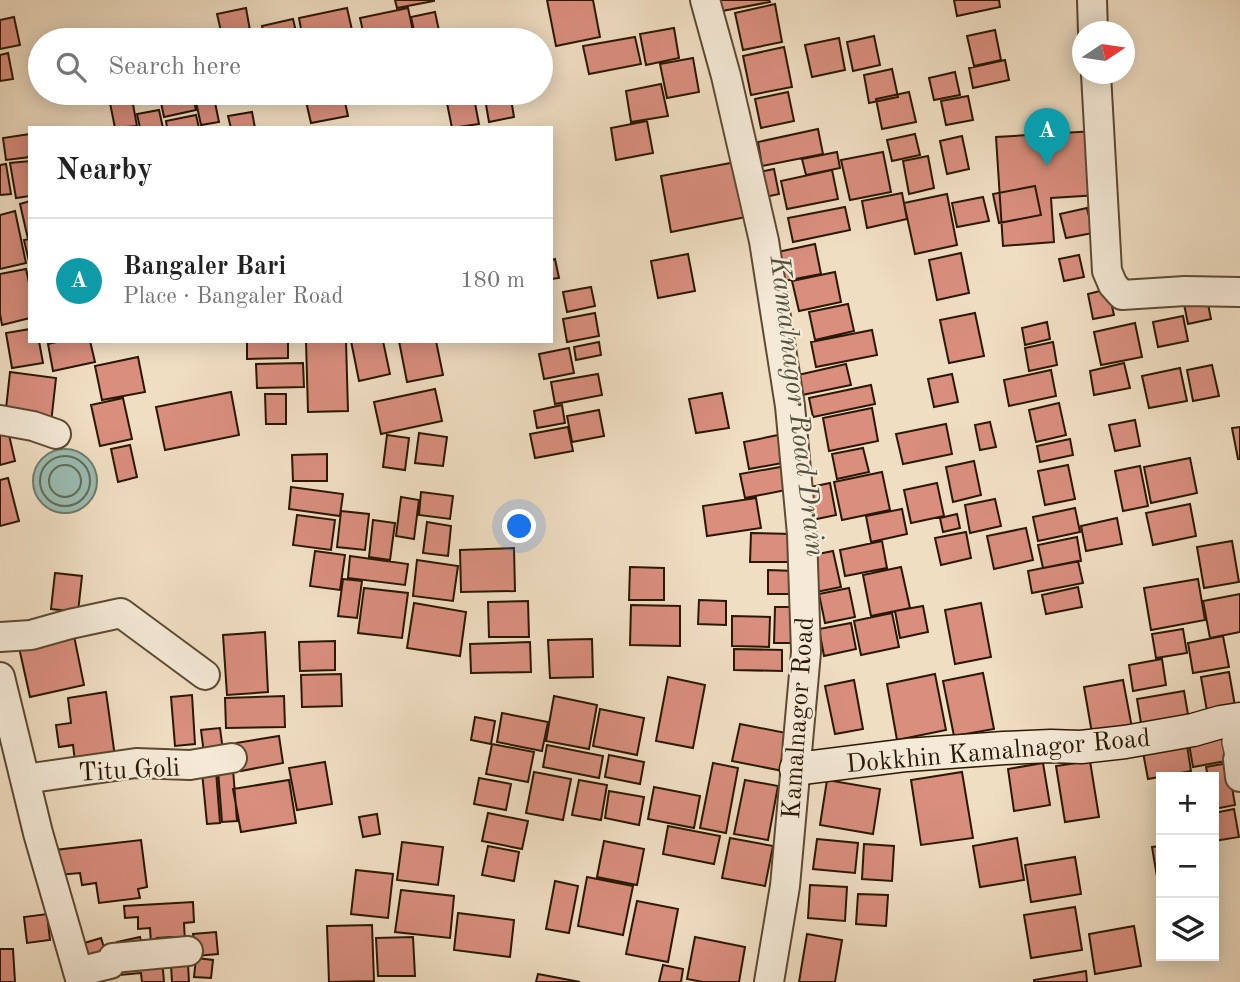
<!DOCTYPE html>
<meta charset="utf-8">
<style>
body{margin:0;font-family:"Old Standard TT",serif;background:#f2f2f2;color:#222}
.controls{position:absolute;right:21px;bottom:21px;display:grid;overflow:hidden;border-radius:0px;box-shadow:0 4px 18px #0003}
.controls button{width:63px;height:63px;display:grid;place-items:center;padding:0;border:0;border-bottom:2px solid #e0e0e0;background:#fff;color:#222;font:35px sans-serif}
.compass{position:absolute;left:1072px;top:21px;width:63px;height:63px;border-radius:50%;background:#fff;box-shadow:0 4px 18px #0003;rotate:77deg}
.you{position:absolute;left:520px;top:527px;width:24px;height:24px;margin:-18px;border:5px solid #fff;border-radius:50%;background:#1a73e8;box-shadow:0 0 0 10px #1a73e833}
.badge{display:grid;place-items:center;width:46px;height:46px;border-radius:50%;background:#8f2418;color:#fff;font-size:23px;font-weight:700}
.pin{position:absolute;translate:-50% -58px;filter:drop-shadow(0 2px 4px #0008)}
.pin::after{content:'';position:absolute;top:37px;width:24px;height:21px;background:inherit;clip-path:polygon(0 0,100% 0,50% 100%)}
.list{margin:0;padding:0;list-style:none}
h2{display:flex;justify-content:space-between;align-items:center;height:91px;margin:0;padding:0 28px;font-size:30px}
h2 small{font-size:23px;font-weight:400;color:#767676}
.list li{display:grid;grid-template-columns:46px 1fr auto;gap:21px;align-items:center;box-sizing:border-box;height:126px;padding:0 28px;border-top:2px solid #e0e0e0}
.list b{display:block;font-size:26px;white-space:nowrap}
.list p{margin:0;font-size:23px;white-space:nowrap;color:#767676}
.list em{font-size:23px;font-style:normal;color:#767676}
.icon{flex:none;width:38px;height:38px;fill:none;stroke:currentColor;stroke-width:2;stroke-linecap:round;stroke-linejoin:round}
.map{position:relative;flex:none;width:1240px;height:982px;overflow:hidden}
.search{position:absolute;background:#fff;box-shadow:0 4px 18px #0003;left:28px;top:28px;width:525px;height:77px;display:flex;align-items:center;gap:18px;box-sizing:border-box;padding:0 24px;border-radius:38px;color:#767676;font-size:26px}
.panel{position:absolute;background:#fff;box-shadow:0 4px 18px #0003;left:28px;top:126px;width:525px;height:217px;border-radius:0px}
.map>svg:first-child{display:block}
.water{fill:#9abcb2;stroke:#6d7a6b;stroke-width:2}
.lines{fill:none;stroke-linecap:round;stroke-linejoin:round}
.shore{stroke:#626a59;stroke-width:2}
.building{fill:#d98e7e;stroke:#2a1800;stroke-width:2}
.minor-casing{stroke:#5c4a31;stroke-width:26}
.tertiary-casing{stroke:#5c4a31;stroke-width:32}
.secondary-casing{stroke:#2a1800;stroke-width:35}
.minor{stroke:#f5ead8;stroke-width:23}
.tertiary{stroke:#f5ead8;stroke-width:28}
.secondary{stroke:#f5ead8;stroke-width:32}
.labels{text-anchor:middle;stroke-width:5;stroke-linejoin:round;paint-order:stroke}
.street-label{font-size:26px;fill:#2a1800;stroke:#f5ead8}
.water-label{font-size:28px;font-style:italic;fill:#51513e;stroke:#f5ead8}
</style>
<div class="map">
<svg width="1240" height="982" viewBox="0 0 1240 982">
<rect width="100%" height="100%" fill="#f0dec3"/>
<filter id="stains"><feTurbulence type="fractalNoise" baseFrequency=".00286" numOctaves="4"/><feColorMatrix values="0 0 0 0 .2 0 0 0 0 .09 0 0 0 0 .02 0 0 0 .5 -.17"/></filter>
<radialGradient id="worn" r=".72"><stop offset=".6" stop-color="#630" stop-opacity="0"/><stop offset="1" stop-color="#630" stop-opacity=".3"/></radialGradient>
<path class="water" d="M33 481a32 32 0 1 1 64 0a32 32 0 1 1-64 0Z"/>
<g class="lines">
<path class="shore" d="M40 481a25 25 0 1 1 50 0a25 25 0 1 1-50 0Z
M49 481a16 16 0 1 1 32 0a16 16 0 1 1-32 0Z"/>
</g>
<path class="building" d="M 395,0 L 434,0 L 434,1 L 397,8 Z
M 547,0 L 593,0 L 600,37 L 556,46 Z
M 720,0 L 769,0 L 770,2 L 722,11 Z
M 954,0 L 999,0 L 1000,7 L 957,16 Z
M 775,4 L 782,42 L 743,50 L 735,13 Z
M 246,8 L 251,36 L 223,40 L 217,14 Z
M 347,8 L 352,30 L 303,40 L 299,18 Z
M 408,8 L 415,40 L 365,40 L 360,18 Z
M 435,12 L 441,40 L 416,40 L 411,17 Z
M 14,17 L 20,45 L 0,49 L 0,20 Z
M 293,19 L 298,40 L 265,40 L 262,26 Z
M 674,28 L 679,58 L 646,65 L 640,34 Z
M 360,30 L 363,40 L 329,40 L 328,36 Z
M 995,30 L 1001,60 L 974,66 L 967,36 Z
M 874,36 L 880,65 L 853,71 L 847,42 Z
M 635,37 L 641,64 L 589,74 L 583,46 Z
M 839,38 L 845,70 L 812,77 L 805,45 Z
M 784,47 L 792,87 L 751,95 L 743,56 Z
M 8,53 L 13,79 L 0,81 L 0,55 Z
M 693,58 L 699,92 L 667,98 L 660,64 Z
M 1005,60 L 1009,80 L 973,88 L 969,68 Z
M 892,69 L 898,97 L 869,103 L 864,75 Z
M 955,72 L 960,95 L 934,100 L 929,78 Z
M 661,84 L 668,116 L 631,122 L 626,91 Z
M 788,92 L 794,121 L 761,128 L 755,99 Z
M 909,92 L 916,122 L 882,129 L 876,99 Z
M 159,93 L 192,93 L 196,110 L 164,117 Z
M 194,93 L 213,93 L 219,122 L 201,125 Z
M 216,93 L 250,93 L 251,96 L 218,103 Z
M 265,93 L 289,93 L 266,97 Z
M 304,93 L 343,93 L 348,116 L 311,123 Z
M 359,93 L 386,93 L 360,98 Z
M 473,93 L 479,124 L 452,128 L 446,98 Z
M 484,93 L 510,93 L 514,117 L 489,122 Z
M 968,96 L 973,120 L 946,125 L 941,101 Z
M 132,99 L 137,126 L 115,128 L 110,103 Z
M 159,110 L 163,128 L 140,128 L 137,114 Z
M 252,112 L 255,128 L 231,128 L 228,116 Z
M 196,115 L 199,128 L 167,128 L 166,121 Z
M 647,121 L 653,153 L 616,160 L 611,128 Z
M 818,129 L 823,154 L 762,166 L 758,142 Z
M 1095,131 L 1099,195 L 1051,198 L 1054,242 L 1003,246 L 996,137 Z
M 30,134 L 30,157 L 6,160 L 3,138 Z
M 915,134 L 920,155 L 892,161 L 887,140 Z
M 962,136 L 969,169 L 947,174 L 940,141 Z
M 837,152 L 840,168 L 806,175 L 802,159 Z
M 883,152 L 891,192 L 850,200 L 841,160 Z
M 928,156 L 934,188 L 909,194 L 903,161 Z
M 30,161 L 30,196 L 16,198 L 10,163 Z
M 736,162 L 746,217 L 671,232 L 661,176 Z
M 6,164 L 11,194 L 0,195 L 0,165 Z
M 774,169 L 779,194 L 765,197 L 760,172 Z
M 832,170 L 838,199 L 787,209 L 781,181 Z
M 1035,186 L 1041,215 L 999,223 L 993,194 Z
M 902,193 L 907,219 L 867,228 L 862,201 Z
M 947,194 L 957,245 L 915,254 L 904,203 Z
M 983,197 L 989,221 L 957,227 L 952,203 Z
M 30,201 L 30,238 L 28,239 L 20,204 Z
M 845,207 L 850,230 L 793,242 L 788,218 Z
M 1087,208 L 1093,233 L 1066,238 L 1060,214 Z
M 15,211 L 26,263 L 0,269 L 0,215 Z
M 30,239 L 30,266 L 24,240 Z
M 815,244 L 821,274 L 779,282 L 773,253 Z
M 961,253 L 969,293 L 937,300 L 929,260 Z
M 688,254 L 695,291 L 658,298 L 651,261 Z
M 1079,255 L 1084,277 L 1064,281 L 1059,259 Z
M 555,259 L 559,278 L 551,279 L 551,260 Z
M 26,269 L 30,287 L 30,318 L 2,325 L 0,314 L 0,274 Z
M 835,272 L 841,302 L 799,311 L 792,281 Z
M 591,287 L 595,306 L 567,312 L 563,292 Z
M 1108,289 L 1114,315 L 1093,319 L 1088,294 Z
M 1206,294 L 1211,319 L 1188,324 L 1183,299 Z
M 848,304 L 854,331 L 815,340 L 809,312 Z
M 595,313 L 599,336 L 567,342 L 563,319 Z
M 975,313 L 984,356 L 949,363 L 940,320 Z
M 1183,316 L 1188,341 L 1158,347 L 1153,322 Z
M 1047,322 L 1050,339 L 1025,345 L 1022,328 Z
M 1135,323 L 1142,357 L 1101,365 L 1094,332 Z
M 30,329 L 30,341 L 39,341 L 43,363 L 12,368 L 6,333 Z
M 872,330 L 877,355 L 816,367 L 811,342 Z
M 60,341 L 90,341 L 95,362 L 53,371 L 48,344 Z
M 247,341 L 288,341 L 288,358 L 247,359 Z
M 306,341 L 346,341 L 348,411 L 308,412 Z
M 351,341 L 383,341 L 390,374 L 359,381 Z
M 399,341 L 436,341 L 443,375 L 407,382 Z
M 599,342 L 601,355 L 576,360 L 574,347 Z
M 1053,342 L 1057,365 L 1029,371 L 1025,348 Z
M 569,348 L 574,373 L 544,379 L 539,354 Z
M 138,357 L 145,392 L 102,400 L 95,366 Z
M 303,363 L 304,387 L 257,388 L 256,364 Z
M 1124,363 L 1130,388 L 1094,395 L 1090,371 Z
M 846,364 L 851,385 L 802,395 L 798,375 Z
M 1212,365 L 1219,396 L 1193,401 L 1187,370 Z
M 1180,368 L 1187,401 L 1149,408 L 1142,376 Z
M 1051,370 L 1056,396 L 1009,406 L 1004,380 Z
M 10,372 L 56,378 L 51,423 L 5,418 Z
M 598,374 L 602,395 L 555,404 L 551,382 Z
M 952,374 L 958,402 L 934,407 L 928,379 Z
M 871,385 L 875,404 L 813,417 L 809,398 Z
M 435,389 L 442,421 L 381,434 L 374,402 Z
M 231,392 L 239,435 L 165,450 L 156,407 Z
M 722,393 L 729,428 L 696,433 L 689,399 Z
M 265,394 L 286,394 L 286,424 L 266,424 Z
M 123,398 L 132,439 L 100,446 L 91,405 Z
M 1059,403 L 1066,435 L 1036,442 L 1029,410 Z
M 562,405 L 565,423 L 537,428 L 534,411 Z
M 872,408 L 878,441 L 829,451 L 823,418 Z
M 599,410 L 604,436 L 572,442 L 567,416 Z
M 1135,420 L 1140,446 L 1115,451 L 1109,425 Z
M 6,422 L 15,461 L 0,465 L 0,423 Z
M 990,422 L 996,447 L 980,450 L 975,425 Z
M 946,424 L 952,454 L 903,464 L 896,434 Z
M 568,427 L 573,451 L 535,458 L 530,434 Z
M 1240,427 L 1240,459 L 1238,459 L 1232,428 Z
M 419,433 L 447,437 L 443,466 L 415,463 Z
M 783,434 L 788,462 L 749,469 L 744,442 Z
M 387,435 L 409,438 L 405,470 L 383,467 Z
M 1070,439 L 1073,455 L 1040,462 L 1037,446 Z
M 130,445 L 137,477 L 118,482 L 111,449 Z
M 863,448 L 869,472 L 837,479 L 832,454 Z
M 327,454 L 327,481 L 293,481 L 292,455 Z
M 1190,458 L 1197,493 L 1151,503 L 1144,467 Z
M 974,461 L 981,495 L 953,502 L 946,467 Z
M 1068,465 L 1075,499 L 1045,505 L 1038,471 Z
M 786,466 L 791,489 L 745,498 L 740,474 Z
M 1140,466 L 1148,506 L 1123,511 L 1115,471 Z
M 882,472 L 890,510 L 842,520 L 834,482 Z
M 8,478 L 19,521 L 0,526 L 0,480 Z
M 830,483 L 836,515 L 812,520 L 806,488 Z
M 937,483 L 944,516 L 911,523 L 904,490 Z
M 291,487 L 343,494 L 340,516 L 289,509 Z
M 421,492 L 453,496 L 450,519 L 419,515 Z
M 401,497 L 419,500 L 414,539 L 396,536 Z
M 756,498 L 761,528 L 707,536 L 703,506 Z
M 995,499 L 1001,526 L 970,533 L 965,505 Z
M 1190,504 L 1196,536 L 1153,545 L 1146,513 Z
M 1075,508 L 1080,532 L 1038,541 L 1033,517 Z
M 902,509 L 907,534 L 871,542 L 866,516 Z
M 341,511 L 369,514 L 365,550 L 337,547 Z
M 957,514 L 960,528 L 943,532 L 940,518 Z
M 297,515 L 335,520 L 331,550 L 293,545 Z
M 1117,518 L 1122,544 L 1086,551 L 1081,526 Z
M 373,520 L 395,523 L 390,560 L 369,557 Z
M 427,522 L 451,526 L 448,556 L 423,553 Z
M 1026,528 L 1033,560 L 994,569 L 987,536 Z
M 966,532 L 971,558 L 941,565 L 935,538 Z
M 751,533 L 793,534 L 792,562 L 750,562 Z
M 1077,537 L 1081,561 L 1043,568 L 1038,545 Z
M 882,541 L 887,568 L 845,576 L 840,550 Z
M 1232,541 L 1239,582 L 1204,588 L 1197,547 Z
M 514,548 L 515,591 L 461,592 L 460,550 Z
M 315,551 L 345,555 L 340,590 L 310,586 Z
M 833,551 L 841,587 L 816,592 L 808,556 Z
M 350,556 L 408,564 L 405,585 L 348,578 Z
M 417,560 L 458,566 L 453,601 L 413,596 Z
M 1078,561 L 1083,583 L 1032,593 L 1028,571 Z
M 630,567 L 664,568 L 664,600 L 629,600 Z
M 901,567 L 910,608 L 871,616 L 863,575 Z
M 768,570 L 795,571 L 795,594 L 768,594 Z
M 55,573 L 82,576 L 78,612 L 51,609 Z
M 343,579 L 362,581 L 357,618 L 338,616 Z
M 1198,579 L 1205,620 L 1151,630 L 1144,588 Z
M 1078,587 L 1082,607 L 1046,614 L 1042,595 Z
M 364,588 L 408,593 L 402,638 L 358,633 Z
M 849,588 L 855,617 L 825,623 L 819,594 Z
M 1240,594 L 1240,632 L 1210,638 L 1203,601 Z
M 699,600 L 726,601 L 726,625 L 698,624 Z
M 528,601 L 529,637 L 489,637 L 488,602 Z
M 414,603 L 466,612 L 460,656 L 407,648 Z
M 981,603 L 991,657 L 955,664 L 945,610 Z
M 631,605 L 680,606 L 680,646 L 630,645 Z
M 923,606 L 928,632 L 900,638 L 895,611 Z
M 775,607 L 796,607 L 795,643 L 774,643 Z
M 892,613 L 899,647 L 861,655 L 854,621 Z
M 732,616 L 770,617 L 769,647 L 732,646 Z
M 851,623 L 856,649 L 824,656 L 819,629 Z
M 1183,629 L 1187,653 L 1156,658 L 1152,634 Z
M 73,631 L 84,685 L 30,697 L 18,643 Z
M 265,632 L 268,692 L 227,695 L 223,635 Z
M 1223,636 L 1229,667 L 1193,673 L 1188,643 Z
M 592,639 L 593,677 L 550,678 L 548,640 Z
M 335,641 L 335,670 L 300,671 L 299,642 Z
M 530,642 L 531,672 L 471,673 L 470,644 Z
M 734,649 L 782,650 L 782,671 L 734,670 Z
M 1162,659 L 1166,685 L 1133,691 L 1129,665 Z
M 1229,672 L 1235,706 L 1207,711 L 1201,677 Z
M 983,673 L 994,729 L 954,736 L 943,681 Z
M 341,674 L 342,706 L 302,707 L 301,675 Z
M 935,674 L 946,730 L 897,740 L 887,684 Z
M 668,677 L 705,685 L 693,748 L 656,741 Z
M 854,680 L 863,729 L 835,734 L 825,686 Z
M 1123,680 L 1133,733 L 1093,739 L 1084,687 Z
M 1184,691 L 1190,726 L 1143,735 L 1137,699 Z
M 106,692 L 116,764 L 76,770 L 73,745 L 59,747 L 56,725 L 71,723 L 68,698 Z
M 192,695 L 195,744 L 175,746 L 171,697 Z
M 284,696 L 285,727 L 226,728 L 225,698 Z
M 554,696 L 597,705 L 589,749 L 546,741 Z
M 600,709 L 644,718 L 637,755 L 593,746 Z
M 502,713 L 548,722 L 542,751 L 497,742 Z
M 475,717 L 495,721 L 491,744 L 471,740 Z
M 740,724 L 791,734 L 783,771 L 732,761 Z
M 220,728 L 223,751 L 204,754 L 201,730 Z
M 1221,732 L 1226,761 L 1193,767 L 1188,738 Z
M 279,736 L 283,763 L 241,771 L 236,743 Z
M 1186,739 L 1191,771 L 1148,779 L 1142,747 Z
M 492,744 L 534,752 L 528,782 L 486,774 Z
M 547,745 L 603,756 L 599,778 L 543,767 Z
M 609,755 L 644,762 L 640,784 L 605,777 Z
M 1090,761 L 1099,817 L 1065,822 L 1056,766 Z
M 325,762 L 332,804 L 297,810 L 289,768 Z
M 713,763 L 738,768 L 726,833 L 700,828 Z
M 1043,763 L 1050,805 L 1014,811 L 1008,769 Z
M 1228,763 L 1235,805 L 1214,809 L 1214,777 L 1208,777 L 1206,767 Z
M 233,769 L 237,821 L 222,822 L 218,770 Z
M 216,771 L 220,823 L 207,824 L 202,772 Z
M 534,772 L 571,779 L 563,820 L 526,813 Z
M 962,772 L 973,838 L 921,845 L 911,780 Z
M 479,778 L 511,784 L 506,810 L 474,804 Z
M 289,780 L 296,823 L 241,832 L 233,789 Z
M 579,780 L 607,785 L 601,820 L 572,815 Z
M 745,780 L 778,786 L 768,840 L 734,834 Z
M 827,780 L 880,789 L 873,834 L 820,825 Z
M 654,787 L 700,796 L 694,828 L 648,819 Z
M 609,791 L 644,797 L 639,825 L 605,818 Z
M 1234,809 L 1239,837 L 1214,841 L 1214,813 Z
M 488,813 L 528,821 L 522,849 L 482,841 Z
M 377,814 L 380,834 L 363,837 L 359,817 Z
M 668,826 L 720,836 L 714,864 L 663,854 Z
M 730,838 L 773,846 L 765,886 L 722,878 Z
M 1017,838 L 1024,880 L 980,887 L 973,846 Z
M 817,839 L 858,843 L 855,873 L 813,869 Z
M 141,840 L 147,887 L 138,889 L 140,898 L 99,903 L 96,883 L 82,885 L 80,873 L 58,875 L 55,850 Z
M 604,841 L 644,849 L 637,885 L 597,877 Z
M 402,842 L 443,847 L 438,885 L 397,880 Z
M 864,844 L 894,846 L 892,881 L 862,879 Z
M 488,846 L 519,852 L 514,881 L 482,875 Z
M 1161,846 L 1161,883 L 1158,883 L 1152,847 Z
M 1075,857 L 1081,894 L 1031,902 L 1025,865 Z
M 356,870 L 393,874 L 388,918 L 351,914 Z
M 587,877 L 633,886 L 623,935 L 578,926 Z
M 555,881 L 578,886 L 569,933 L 546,929 Z
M 810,885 L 847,887 L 845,921 L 808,918 Z
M 401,890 L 454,896 L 450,938 L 395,932 Z
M 858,894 L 888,895 L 886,926 L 856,924 Z
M 637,901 L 678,909 L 668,962 L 626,954 Z
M 193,902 L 194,922 L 184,923 L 185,942 L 173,943 L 172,937 L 157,938 L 158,943 L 151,944 L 150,928 L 138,929 L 138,917 L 125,918 L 124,906 Z
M 1075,907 L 1082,950 L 1031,958 L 1024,915 Z
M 458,913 L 514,920 L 510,957 L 454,950 Z
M 47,914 L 50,940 L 27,943 L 24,917 Z
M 372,925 L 374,981 L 329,982 L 327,926 Z
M 1134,926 L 1141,966 L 1095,974 L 1089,934 Z
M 216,932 L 218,954 L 196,956 L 193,934 Z
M 807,934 L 842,940 L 835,982 L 799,982 Z
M 140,937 L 142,945 L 118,950 L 117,942 Z
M 413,937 L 415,976 L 378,976 L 376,938 Z
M 695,937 L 745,947 L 739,982 L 703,982 L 687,979 Z
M 101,938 L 107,957 L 87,964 L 81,944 Z
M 0,949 L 13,949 L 15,982 L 0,982 Z
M 196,958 L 213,960 L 211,978 L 194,977 Z
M 162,959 L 164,982 L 142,982 L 141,973 L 120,975 L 119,962 Z
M 188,964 L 189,982 L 172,982 L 171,965 Z
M 663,965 L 683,969 L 681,982 L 659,982 Z
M 1086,971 L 1087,982 L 1034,982 L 1034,980 Z
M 538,974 L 580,982 L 536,982 Z"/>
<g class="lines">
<defs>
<path id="minor" d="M 1238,759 L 1234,742 L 1235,730 L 1240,725"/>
<path id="tertiary" d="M 705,0 L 726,76 L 764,241 L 790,406 L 802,534 L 806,652 L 785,886 L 769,982
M 1092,0 L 1093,32
M 1096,74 L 1107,271 L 1113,285 L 1122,295 L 1185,291 L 1240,292
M 0,420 L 33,426 L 56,434
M 0,637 L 31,635 L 70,624 L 121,613 L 205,675
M 0,677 L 38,833 L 81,982
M 1238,759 L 1240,777
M 25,779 L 136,763 L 190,765 L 232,758
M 78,972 L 110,964 L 113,958 L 188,951"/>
<path id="secondary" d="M 796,769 L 907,755 L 1004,748 L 1051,746 L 1081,747 L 1125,742 L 1193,730 L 1221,722 L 1240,719"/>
</defs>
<use href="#minor" class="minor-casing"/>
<use href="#tertiary" class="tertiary-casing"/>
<use href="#secondary" class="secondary-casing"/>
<use href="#minor" class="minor"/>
<use href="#tertiary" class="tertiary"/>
<use href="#secondary" class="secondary"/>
</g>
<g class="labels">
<g class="street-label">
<text transform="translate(797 718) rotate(-86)" y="9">Kamalnagor Road</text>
<text transform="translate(998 750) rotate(-5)" y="9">Dokkhin Kamalnagor Road</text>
<text transform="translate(129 769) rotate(-3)" y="9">Titu Goli</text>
</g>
<g class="water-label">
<text transform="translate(799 406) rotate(83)" y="10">Kamalnagor Road Drain</text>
</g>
</g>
<rect width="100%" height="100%" filter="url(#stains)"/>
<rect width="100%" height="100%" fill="url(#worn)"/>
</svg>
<div class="controls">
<button>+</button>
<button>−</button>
<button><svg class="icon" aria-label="layers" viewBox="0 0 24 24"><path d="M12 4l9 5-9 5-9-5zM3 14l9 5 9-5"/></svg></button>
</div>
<svg class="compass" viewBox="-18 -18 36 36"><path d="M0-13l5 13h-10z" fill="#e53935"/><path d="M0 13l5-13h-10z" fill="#767676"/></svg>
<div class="you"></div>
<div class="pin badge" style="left:1047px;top:166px;background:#0f9aa8">A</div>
<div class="search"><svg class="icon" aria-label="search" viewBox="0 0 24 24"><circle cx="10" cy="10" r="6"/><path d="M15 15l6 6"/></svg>Search here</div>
<section class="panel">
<h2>Nearby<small></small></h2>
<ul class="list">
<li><span class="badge" style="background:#0f9aa8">A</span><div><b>Bangaler Bari</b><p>Place · Bangaler Road</p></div><em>180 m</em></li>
</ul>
</section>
</div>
